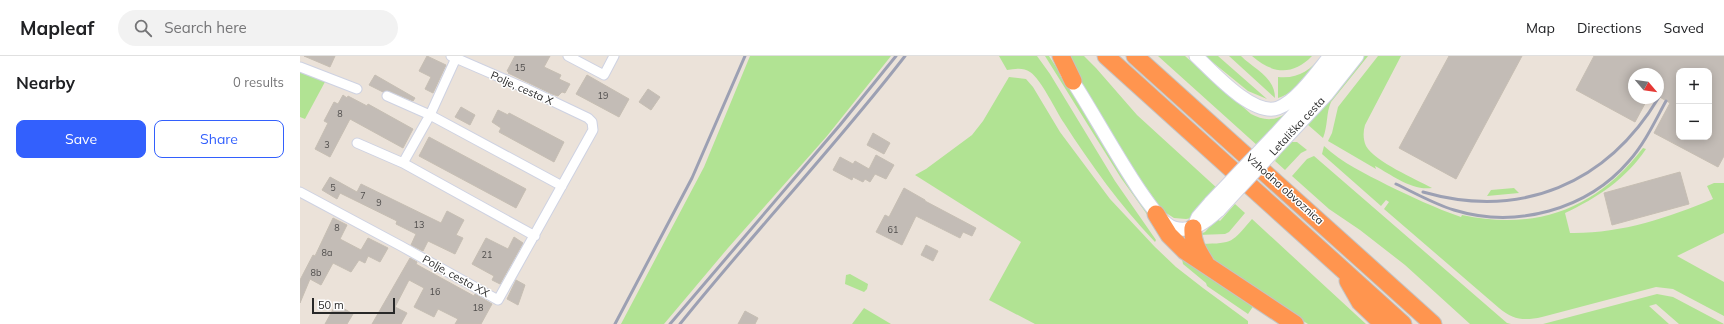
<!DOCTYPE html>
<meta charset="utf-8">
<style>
body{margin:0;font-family:Mulish,sans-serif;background:#f2f2f2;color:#202124}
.controls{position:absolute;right:12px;top:12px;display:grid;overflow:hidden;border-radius:8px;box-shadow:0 2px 10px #0003}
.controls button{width:36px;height:36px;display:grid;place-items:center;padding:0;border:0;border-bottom:1px solid #e0e0e0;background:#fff;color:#202124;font:20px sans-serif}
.compass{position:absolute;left:1328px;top:12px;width:36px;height:36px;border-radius:50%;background:#fff;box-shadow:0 2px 10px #0003;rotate:119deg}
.scale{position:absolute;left:12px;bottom:10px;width:83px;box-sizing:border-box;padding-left:4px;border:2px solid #282828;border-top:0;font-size:11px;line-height:14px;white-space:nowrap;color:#282828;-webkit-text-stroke:3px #fff;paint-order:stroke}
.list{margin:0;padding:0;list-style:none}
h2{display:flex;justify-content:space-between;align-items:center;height:52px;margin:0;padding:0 16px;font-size:17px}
h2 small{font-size:13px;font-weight:400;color:#757577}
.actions{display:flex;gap:8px;padding:12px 16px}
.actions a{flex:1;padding:9px 0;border:1px solid #3360fd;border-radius:8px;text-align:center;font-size:14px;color:#3360fd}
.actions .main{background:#3360fd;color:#fff}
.icon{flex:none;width:22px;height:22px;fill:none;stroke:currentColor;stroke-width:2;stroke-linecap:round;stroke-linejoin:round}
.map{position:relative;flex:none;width:1424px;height:268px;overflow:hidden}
header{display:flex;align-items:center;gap:24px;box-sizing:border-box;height:56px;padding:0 20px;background:#fff;border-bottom:1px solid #e0e0e0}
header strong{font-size:19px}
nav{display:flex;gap:22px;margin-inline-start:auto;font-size:14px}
.search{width:280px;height:36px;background:#f2f2f2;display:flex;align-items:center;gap:10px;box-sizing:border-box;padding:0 14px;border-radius:22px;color:#757577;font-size:15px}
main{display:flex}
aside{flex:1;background:#fff}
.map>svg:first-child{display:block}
.green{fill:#b1e393}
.building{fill:#c3bcb6;stroke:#c6beb3;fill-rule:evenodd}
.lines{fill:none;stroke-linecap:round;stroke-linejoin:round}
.minor-casing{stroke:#ced2e2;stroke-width:11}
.secondary-casing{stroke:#ced2e2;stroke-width:15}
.motorway-casing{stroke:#c3c3c3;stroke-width:19}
.minor{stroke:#fff;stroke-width:9}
.secondary{stroke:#fff;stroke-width:13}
.motorway{stroke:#ff954f;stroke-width:17}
.rail{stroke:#9ca0b3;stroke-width:3}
.secondary-bridge-casing{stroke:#ced2e2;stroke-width:15;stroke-linecap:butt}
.secondary-bridge{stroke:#fff;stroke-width:13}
.labels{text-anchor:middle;stroke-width:3;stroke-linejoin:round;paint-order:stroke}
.number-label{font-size:9px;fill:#4f4d4c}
.street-label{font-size:11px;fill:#282828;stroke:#fff}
</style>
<header>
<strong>Mapleaf</strong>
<div class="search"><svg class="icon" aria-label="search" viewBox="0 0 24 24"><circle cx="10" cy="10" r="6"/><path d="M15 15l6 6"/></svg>Search here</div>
<nav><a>Map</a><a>Directions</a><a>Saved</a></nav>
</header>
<main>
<aside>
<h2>Nearby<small>0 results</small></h2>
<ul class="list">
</ul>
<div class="actions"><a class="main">Save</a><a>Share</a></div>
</aside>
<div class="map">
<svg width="1424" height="268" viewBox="0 0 1424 268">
<rect width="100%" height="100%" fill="#ebe2d9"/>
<path class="green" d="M 450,0 L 591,0 L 527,80 L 428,192 L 364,268 L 321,268 L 404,111 Z
M 699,0 L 737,0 L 750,18 L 815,125 L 856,184 L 855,186 C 820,149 791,109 764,67 C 756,55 741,23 730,16 C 723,11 715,13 707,14 Z
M 745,0 L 749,0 C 775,40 798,81 823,121 C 838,145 856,167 871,192 L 821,122 Z
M 765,0 L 784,0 L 796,12 L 837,59 L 918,133 L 892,162 L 886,163 L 874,162 L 863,155 L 838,120 Z
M 858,0 L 885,0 L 951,58 C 962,64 975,66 986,57 L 989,60 L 958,90 Z
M 905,0 L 918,0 L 967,43 L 948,35 Z
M 929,0 L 941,0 C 954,13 975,21 975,42 Z
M 952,0 L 1012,0 C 993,20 972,18 952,0 Z
M 1022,0 L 1026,0 C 1013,15 998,36 978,42 L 978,21 C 998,23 1009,15 1022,0 Z
M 1064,0 L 1068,0 L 1031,46 C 1026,57 1028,70 1023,82 L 1007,68 Z
M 1078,0 L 1101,0 L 1065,69 C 1063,76 1063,83 1066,90 C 1075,106 1116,123 1132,132 C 1112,135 1092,119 1075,110 L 1076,113 L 1028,85 L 1032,77 L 1038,51 Z
M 0,14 L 26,24 L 5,63 L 0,61 Z
M 709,21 L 726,23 L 733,31 L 760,76 L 810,143 L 855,191 L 876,211 L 903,232 L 948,265 L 948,268 L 735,268 L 689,244 L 721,186 L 615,119 L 626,113 L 672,79 L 683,65 Z
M 990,86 L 997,86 L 1007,94 L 1001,97 L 985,114 L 975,105 Z
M 1024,90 C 1042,107 1066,118 1087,129 C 1112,141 1135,152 1161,161 L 1162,159 C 1237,175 1296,153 1343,92 L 1346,93 C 1326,123 1297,142 1265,157 L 1270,177 C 1319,178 1368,162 1413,143 L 1407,130 L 1414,127 L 1424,127 L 1424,177 L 1377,200 L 1424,226 L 1424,260 L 1373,233 L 1356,231 L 1242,261 C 1224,265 1213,264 1199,252 L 1084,153 L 1089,146 L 1086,144 L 1081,150 L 1022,98 Z
M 1014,100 L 1207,267 L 1211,268 L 1170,268 L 1105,209 L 1060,174 L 1029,153 L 992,120 L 1007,103 Z
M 1214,132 L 1219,137 L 1187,140 L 1191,134 Z
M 935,148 L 945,157 L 929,176 L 925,178 L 898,179 L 905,176 L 917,163 L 920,165 Z
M 952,163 L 1066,268 L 1008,268 L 962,240 L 908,200 L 902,188 C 934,187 931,187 952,163 Z
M 882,203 L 954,249 L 948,258 L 907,230 L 906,227 L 883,208 Z
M 550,218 L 568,228 L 567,233 L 564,236 L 545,228 L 546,219 Z
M 1357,238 L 1373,241 L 1424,268 L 1379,268 L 1356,248 L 1349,250 L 1369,268 L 1243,268 Z
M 564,252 L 591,268 L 552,268 Z"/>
<path class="building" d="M 4,0 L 35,0 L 30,11 Z
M 127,0 L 146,9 L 133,37 L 125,33 L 131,21 L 119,15 Z
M 215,0 L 250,0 L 244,11 L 261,19 L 259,23 L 270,28 L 265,37 L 262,36 L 258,40 L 252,38 L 208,17 L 209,16 L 207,15 Z
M 1149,0 L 1222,0 L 1156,123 L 1099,92 Z
M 1294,0 L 1424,0 L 1424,100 L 1418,111 L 1354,77 L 1370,47 L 1358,40 L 1358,18 L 1334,18 L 1334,42 L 1348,42 L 1335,66 L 1276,34 ZM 1379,15 L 1409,15 L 1409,81 L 1379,81 Z
M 75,19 L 115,42 L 113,45 L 89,35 L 83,36 L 69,29 Z
M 287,19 L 329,43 L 319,61 L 276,38 Z
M 348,33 L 360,41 L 351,54 L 339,46 Z
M 43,39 L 47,42 L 48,40 L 67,50 L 68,48 L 113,73 L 103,92 L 50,63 L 30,101 L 15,93 L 28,67 L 24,65 L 34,46 L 38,48 Z
M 161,51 L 175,59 L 170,69 L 155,61 Z
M 198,54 L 208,59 L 209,57 L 264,86 L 254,106 L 199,76 L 201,72 L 192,66 Z
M 573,77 L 590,87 L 584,98 L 567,89 Z
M 129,81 L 226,133 L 216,152 L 119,100 Z
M 576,99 L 594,109 L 586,123 L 575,118 L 570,126 L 565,123 L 563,126 L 553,121 L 552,124 L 533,114 L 540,101 L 553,108 L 555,105 L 569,113 Z
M 1380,116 L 1389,148 L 1312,169 L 1304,137 Z
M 30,121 L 57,136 L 61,128 L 141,167 L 147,155 L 164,164 L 156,179 L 163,182 L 155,198 L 128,185 L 123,195 L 111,189 L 116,178 L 96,168 L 97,165 L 40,137 L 37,143 L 22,134 Z
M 604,132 L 625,144 L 625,145 L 676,172 L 672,180 L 663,176 L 660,182 L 616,160 L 602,189 L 576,176 L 585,159 L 589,161 Z
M 33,162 L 47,169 L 40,183 L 61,194 L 68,182 L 88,192 L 80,206 L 68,200 L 65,207 L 59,204 L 51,216 L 33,207 L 21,229 L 10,223 L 0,247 L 0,224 L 13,199 L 15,200 Z
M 214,181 L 223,187 L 200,228 L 192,224 L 194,220 L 172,208 L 186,182 L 208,193 Z
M 626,189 L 638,195 L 633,205 L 621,199 Z
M 110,202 L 117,206 L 116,208 L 123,212 L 174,240 L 175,238 L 192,248 L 181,268 L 155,268 L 158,263 L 138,253 L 134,261 L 114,251 L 124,232 L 109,224 L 95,251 L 107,257 L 101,268 L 72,268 Z
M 216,224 L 225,229 L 218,249 L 207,243 Z
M 36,248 L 53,258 L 47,268 L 25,268 Z
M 445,255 L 458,262 L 455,268 L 438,268 Z"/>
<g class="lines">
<defs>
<path id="minor" d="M 268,0 L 304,19 L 314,0
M 0,11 L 57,33
M 87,40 L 130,59 L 262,130
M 57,87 L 103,107 L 235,180
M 103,107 L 130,59 L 156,2
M 0,136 L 101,190 L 198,244 L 293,74 L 292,66 L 288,62 L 227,33 L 151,0"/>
<path id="secondary" d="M 896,0 C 913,16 953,61 978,52 C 997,45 1017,16 1030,0
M 767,17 C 788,44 849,165 874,172 C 892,177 906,166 919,154
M 973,81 L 1016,34 L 1044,0
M 980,88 L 1027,38 L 1057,0
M 894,170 L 898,161 L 911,146"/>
<path id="motorway" d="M 761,0 L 773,25
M 806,0 L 1103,268
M 835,0 L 1133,268
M 856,158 L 869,179 L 885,195 L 995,268
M 893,172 C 892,185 898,195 905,206
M 1048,225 L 1060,246 L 1083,268"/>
</defs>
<use href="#minor" class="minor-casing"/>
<use href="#secondary" class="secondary-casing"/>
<use href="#motorway" class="motorway-casing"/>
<use href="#minor" class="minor"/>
<use href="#secondary" class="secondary"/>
<use href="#motorway" class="motorway"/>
<path class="rail" d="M 1096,128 C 1115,137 1134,148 1154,154 C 1216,173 1287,154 1329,105 C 1345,87 1355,65 1366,45
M 1123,136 C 1221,164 1307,128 1359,41
M 315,268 L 392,122 L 445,0
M 370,268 L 540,69 L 596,0
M 380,268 C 453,177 534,92 605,0"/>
<defs>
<path id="secondary-bridge" d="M 911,146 L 973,81
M 919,154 L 980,88"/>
</defs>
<use href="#secondary-bridge" class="secondary-bridge-casing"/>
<use href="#secondary-bridge" class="secondary-bridge"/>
</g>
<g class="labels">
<g class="number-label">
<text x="220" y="15">15</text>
<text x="303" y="43">19</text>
<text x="40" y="61">8</text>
<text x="27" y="92">3</text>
<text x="33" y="135">5</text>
<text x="63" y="143">7</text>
<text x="79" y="150">9</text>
<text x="119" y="172">13</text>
<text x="37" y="175">8</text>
<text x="593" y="177">61</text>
<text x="27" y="200">8a</text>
<text x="187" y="202">21</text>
<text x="16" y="220">8b</text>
<text x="135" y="239">16</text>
<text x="178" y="255">18</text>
</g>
<g class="street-label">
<text transform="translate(222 32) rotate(24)" y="4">Polje, cesta X</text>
<text transform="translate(997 70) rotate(-47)" y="4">Letališka cesta</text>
<text transform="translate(985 133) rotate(42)" y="4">Vzhodna obvoznica</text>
<text transform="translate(156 220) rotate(29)" y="4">Polje, cesta XX</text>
</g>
</g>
</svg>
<div class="controls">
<button>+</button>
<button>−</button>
</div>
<svg class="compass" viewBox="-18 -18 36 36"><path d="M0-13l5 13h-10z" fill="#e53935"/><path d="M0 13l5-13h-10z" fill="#757577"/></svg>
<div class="scale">50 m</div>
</div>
</main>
